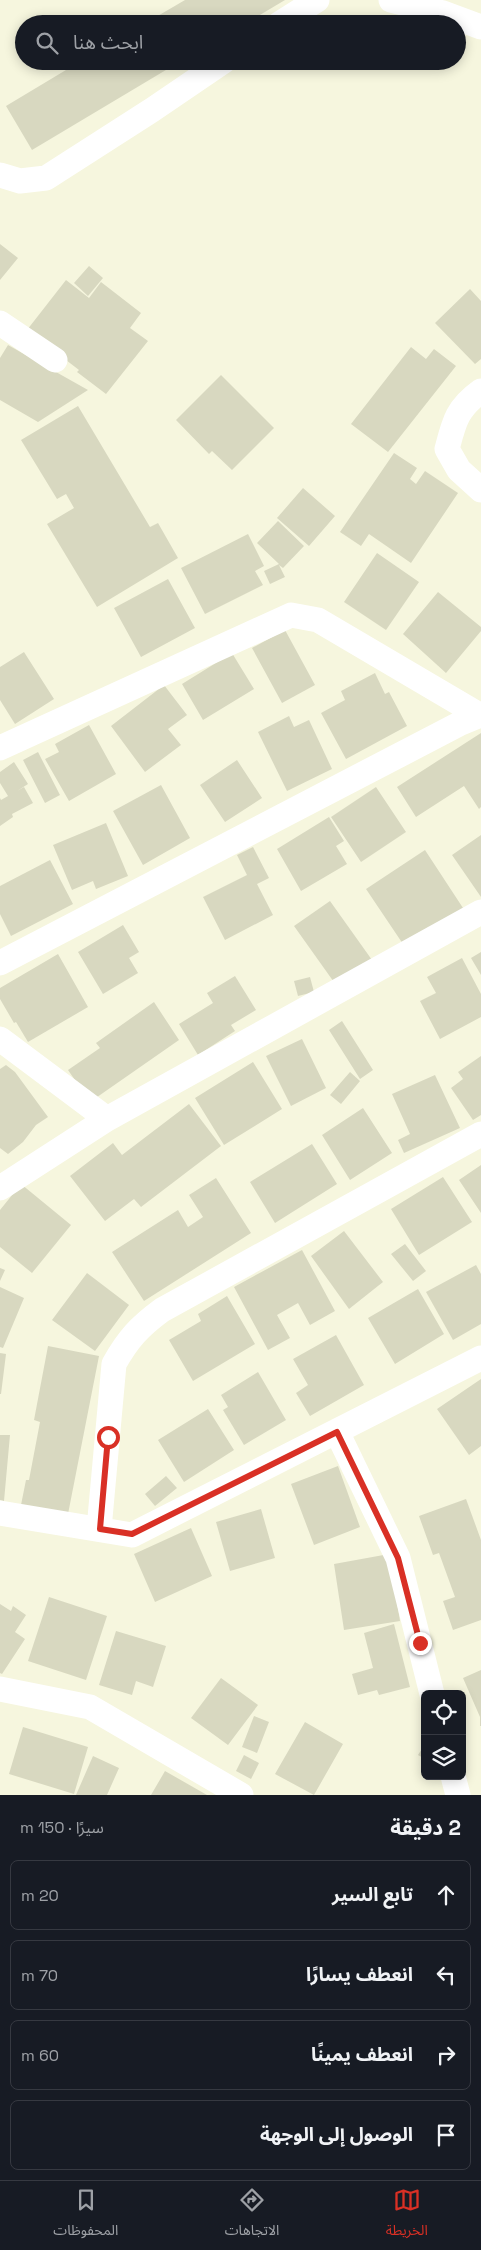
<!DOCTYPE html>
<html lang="ar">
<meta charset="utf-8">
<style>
body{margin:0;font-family:"Space Grotesk","Noto Sans Arabic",sans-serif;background:#20242c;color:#f1f3f6;direction:rtl}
.controls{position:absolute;right:15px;bottom:15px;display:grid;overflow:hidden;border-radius:8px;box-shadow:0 2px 12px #0003}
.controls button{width:45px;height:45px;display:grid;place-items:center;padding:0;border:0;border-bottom:1px solid #363941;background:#171b24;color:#f1f3f6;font:25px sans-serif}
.stop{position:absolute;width:15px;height:15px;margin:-11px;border:4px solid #d93025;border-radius:50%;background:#fff}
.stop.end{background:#d93025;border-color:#fff;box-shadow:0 1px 5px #0008}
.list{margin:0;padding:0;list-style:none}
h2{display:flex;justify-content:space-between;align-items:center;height:65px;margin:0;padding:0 20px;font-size:21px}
h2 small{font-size:16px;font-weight:400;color:#9ea1a6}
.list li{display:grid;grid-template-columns:32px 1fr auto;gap:15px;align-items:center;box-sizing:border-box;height:70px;margin:0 10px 10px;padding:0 10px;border:1px solid #363941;border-radius:8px}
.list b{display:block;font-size:19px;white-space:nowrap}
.list em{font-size:16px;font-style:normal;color:#9ea1a6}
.icon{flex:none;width:28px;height:28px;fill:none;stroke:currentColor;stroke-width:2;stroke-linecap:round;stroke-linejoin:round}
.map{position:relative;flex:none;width:481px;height:1795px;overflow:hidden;direction:ltr}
.search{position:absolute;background:#171b24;box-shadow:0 2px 12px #0003;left:15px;right:15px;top:15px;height:55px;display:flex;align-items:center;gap:12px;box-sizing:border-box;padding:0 18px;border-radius:28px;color:#9ea1a6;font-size:19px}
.sheet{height:385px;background:#171b24}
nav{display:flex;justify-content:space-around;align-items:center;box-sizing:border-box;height:70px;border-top:1px solid #363941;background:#171b24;font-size:14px;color:#9ea1a6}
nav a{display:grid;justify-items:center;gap:2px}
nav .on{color:#d93025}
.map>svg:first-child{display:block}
.building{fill:#d8d8c0}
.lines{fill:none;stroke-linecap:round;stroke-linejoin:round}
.minor{stroke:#fff;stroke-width:25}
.route{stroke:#d93025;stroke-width:6}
</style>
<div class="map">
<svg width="481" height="1795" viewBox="0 0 481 1795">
<rect width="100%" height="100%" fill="#f6f6de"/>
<path class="building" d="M 185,0 L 285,0 L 245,24 L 144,24 Z
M 81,61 L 181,61 L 32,150 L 6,106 Z
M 0,244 L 18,258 L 0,280 Z
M 89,266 L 103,278 L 88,296 L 74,283 Z
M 66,280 L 89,298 L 101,282 L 141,313 L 130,328 L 148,341 L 106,394 L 77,372 L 79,370 L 27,330 Z
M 470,289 L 481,301 L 481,359 L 475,364 L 435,323 Z
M 8,345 L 88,390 L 38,422 L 0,400 L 0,358 Z
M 411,347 L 426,359 L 434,349 L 456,366 L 388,452 L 351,424 Z
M 221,375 L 274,428 L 232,470 L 212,451 L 209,454 L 176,420 Z
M 78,406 L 150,527 L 158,523 L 178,558 L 97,607 L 47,524 L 74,508 L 66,494 L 57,499 L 21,440 Z
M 394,453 L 417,468 L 410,479 L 416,484 L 425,471 L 458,493 L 411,563 L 369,534 L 361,546 L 340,532 Z
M 303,488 L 335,516 L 309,546 L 277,518 Z
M 278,521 L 304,546 L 283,568 L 279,565 L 285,577 L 270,584 L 264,571 L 279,564 L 257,543 Z
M 248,534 L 264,566 L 255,571 L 263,585 L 205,614 L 181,568 Z
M 377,553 L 419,582 L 386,630 L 344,602 Z
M 168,579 L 195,628 L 141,657 L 114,608 Z
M 438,592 L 481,627 L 481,631 L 446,673 L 403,634 Z
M 285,630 L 315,685 L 282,703 L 252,648 Z
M 24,652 L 54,699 L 15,724 L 0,700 L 0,667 Z
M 232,653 L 254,689 L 203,720 L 182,684 Z
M 375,673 L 385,694 L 389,692 L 407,726 L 346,759 L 321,713 L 345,700 L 341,691 Z
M 164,685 L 187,715 L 168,729 L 181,745 L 145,772 L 111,726 Z
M 289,716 L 294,727 L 309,720 L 332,769 L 287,791 L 258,732 Z
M 89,725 L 116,774 L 69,801 L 45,759 L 59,752 L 55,744 Z
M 481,733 L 481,807 L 479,809 L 464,786 L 416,817 L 397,787 Z
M 38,752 L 60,795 L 45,803 L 23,760 Z
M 237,760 L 262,798 L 225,822 L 200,785 Z
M 14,762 L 28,784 L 17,791 L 24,787 L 33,803 L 12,814 L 13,817 L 0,826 L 0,798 L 1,800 L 8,796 L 0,783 L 0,772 Z
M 161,785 L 190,838 L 143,865 L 113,811 Z
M 376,787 L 406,832 L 361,862 L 331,817 Z
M 329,817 L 344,841 L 336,846 L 347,864 L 301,891 L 277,849 Z
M 106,823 L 128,876 L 96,889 L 93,881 L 72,890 L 53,845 Z
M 481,835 L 481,897 L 452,855 Z
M 253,847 L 269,878 L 257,884 L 273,915 L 225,940 L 203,897 L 247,875 L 237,855 Z
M 425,850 L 463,908 L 405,947 L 366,889 Z
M 50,860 L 73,904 L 11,936 L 0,914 L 0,886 Z
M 330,901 L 372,960 L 336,985 L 294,926 Z
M 123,925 L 139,952 L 129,958 L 138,973 L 103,994 L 78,952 Z
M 481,952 L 481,975 L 471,958 Z
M 58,954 L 88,1007 L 28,1042 L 16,1022 L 14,1023 L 0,999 L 0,988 Z
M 462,958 L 481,994 L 481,1017 L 440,1039 L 420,1001 L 436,993 L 427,977 Z
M 235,976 L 256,1010 L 231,1025 L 235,1031 L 198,1055 L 179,1024 L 213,1003 L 207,993 Z
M 310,977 L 314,992 L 298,996 L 294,981 Z
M 154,1002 L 179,1040 L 90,1102 L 68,1070 L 100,1048 L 96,1043 Z
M 342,1021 L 373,1070 L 360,1079 L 329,1030 Z
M 302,1039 L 326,1088 L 291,1106 L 266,1056 Z
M 481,1056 L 481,1115 L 473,1120 L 451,1088 L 463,1079 L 458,1072 Z
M 253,1062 L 282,1109 L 224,1145 L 195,1098 Z
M 6,1065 L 15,1072 L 48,1117 L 36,1125 L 23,1142 L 8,1154 L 0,1148 L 0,1069 Z
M 350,1072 L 360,1081 L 341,1104 L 330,1095 Z
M 435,1075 L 460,1128 L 404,1153 L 398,1140 L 410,1134 L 392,1094 Z
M 189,1104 L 221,1146 L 141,1207 L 134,1199 L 105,1221 L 70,1176 L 113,1143 L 122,1155 Z
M 363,1108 L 392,1153 L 350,1180 L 322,1135 Z
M 312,1144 L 337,1184 L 275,1223 L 250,1182 Z
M 481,1165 L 481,1213 L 459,1180 Z
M 443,1177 L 472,1222 L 419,1255 L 391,1209 Z
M 216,1178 L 251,1233 L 144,1301 L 112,1252 L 178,1210 L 188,1227 L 203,1217 L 189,1195 Z
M 21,1184 L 71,1225 L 32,1273 L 0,1247 L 0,1210 Z
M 344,1231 L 383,1282 L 349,1309 L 311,1256 Z
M 405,1244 L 426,1271 L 413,1281 L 391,1254 Z
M 302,1250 L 335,1311 L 310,1325 L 298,1303 L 277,1315 L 290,1338 L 268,1350 L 234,1287 Z
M 476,1265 L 481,1274 L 481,1324 L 453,1340 L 426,1292 Z
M 0,1268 L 5,1270 L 0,1281 Z
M 87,1273 L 129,1305 L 95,1351 L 52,1320 Z
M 0,1287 L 24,1298 L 3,1348 L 0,1347 Z
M 418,1289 L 444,1334 L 395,1364 L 368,1318 Z
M 227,1296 L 255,1344 L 193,1381 L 169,1340 L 201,1321 L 198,1314 Z
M 336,1335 L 364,1385 L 310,1416 L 296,1393 L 308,1385 L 293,1359 Z
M 48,1346 L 99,1356 L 68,1514 L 21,1505 L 26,1480 L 29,1480 L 40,1422 L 34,1420 Z
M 0,1353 L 6,1354 L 1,1394 L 0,1394 Z
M 258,1372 L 286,1420 L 244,1445 L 223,1410 L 228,1407 L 221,1395 Z
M 481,1379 L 481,1446 L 469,1455 L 437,1409 Z
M 208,1409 L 234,1450 L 184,1482 L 158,1440 Z
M 0,1435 L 10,1435 L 4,1501 L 0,1500 Z
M 338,1466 L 360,1527 L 314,1545 L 291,1484 Z
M 166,1476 L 177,1488 L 155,1506 L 145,1494 Z
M 466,1499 L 481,1540 L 481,1620 L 453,1630 L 443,1601 L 455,1597 L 439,1553 L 433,1555 L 419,1516 Z
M 261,1509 L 275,1558 L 230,1571 L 216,1522 Z
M 191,1528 L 212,1576 L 155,1602 L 134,1554 Z
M 389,1554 L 400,1621 L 344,1630 L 334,1564 Z
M 49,1597 L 107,1616 L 86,1680 L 28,1661 Z
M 0,1604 L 11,1611 L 13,1606 L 26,1615 L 15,1632 L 25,1639 L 2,1674 L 0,1673 Z
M 394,1624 L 410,1687 L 379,1695 L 377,1690 L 358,1695 L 352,1674 L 373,1668 L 364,1633 Z
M 116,1631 L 166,1646 L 153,1687 L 136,1681 L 132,1695 L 99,1685 Z
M 481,1670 L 481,1726 L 480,1726 L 480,1717 L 463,1678 Z
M 221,1678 L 258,1705 L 228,1745 L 191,1718 Z
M 254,1716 L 269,1722 L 257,1753 L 242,1747 Z
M 305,1722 L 343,1744 L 314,1795 L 275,1774 Z
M 23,1727 L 88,1747 L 74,1794 L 9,1774 Z
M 425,1744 L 425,1759 L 418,1755 Z
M 244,1755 L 259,1763 L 251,1779 L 236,1771 Z
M 93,1756 L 119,1768 L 107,1795 L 76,1795 Z
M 165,1771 L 207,1795 L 151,1795 Z"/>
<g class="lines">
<path class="minor" d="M 391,0 L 443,13 L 481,27
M 279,24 L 317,0
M 0,175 L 20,181 L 46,178 L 152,110 L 224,61
M 0,323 L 55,360
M 481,391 C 457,408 454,422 447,449 L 459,470 L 481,490
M 0,748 L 291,615 L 318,620 L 481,716
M 0,963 L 461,723 L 480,715
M 0,1039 L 107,1119
M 0,1188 L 107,1119 L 481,912
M 337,1432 L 398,1558 L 432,1694
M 0,1513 L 132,1535 L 481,1358
M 99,1529 L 114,1364 C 128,1339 139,1327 162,1310 L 481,1134
M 0,1689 L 90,1707 L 241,1795
M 453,1776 L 458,1795"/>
</g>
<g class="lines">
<path class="route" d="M 108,1437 L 100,1529 L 132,1534 L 337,1432 L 398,1558 L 420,1643"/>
</g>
</svg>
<div class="controls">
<button><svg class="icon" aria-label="locate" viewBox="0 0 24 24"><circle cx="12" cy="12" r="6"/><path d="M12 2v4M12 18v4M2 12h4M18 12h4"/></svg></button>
<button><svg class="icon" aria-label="layers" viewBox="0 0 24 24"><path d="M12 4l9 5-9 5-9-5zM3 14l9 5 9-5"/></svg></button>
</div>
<div class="stop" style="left:108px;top:1437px"></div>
<div class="stop end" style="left:420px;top:1643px"></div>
<div class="search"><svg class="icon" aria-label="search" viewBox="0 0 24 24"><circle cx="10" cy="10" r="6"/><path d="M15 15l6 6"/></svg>ابحث هنا</div>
</div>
<section class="sheet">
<h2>2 دقيقة<small>سيرًا · 150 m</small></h2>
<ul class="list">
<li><svg class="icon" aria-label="ahead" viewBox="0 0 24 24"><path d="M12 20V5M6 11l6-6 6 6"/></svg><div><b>تابع السير</b></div><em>20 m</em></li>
<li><svg class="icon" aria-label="left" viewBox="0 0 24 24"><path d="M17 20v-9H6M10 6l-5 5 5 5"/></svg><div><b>انعطف يسارًا</b></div><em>70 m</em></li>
<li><svg class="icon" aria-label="right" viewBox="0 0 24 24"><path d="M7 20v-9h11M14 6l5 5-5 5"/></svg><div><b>انعطف يمينًا</b></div><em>60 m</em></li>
<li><svg class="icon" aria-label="arrive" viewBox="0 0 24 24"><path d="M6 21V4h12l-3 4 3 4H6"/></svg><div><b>الوصول إلى الوجهة</b></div></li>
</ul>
</section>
<nav>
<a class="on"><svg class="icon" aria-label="map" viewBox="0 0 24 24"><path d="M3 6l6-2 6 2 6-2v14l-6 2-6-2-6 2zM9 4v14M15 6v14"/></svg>الخريطة</a>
<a><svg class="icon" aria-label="directions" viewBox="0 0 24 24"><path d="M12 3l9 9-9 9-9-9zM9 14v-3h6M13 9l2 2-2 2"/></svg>الاتجاهات</a>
<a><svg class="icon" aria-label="saved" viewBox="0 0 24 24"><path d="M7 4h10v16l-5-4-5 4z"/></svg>المحفوظات</a>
</nav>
